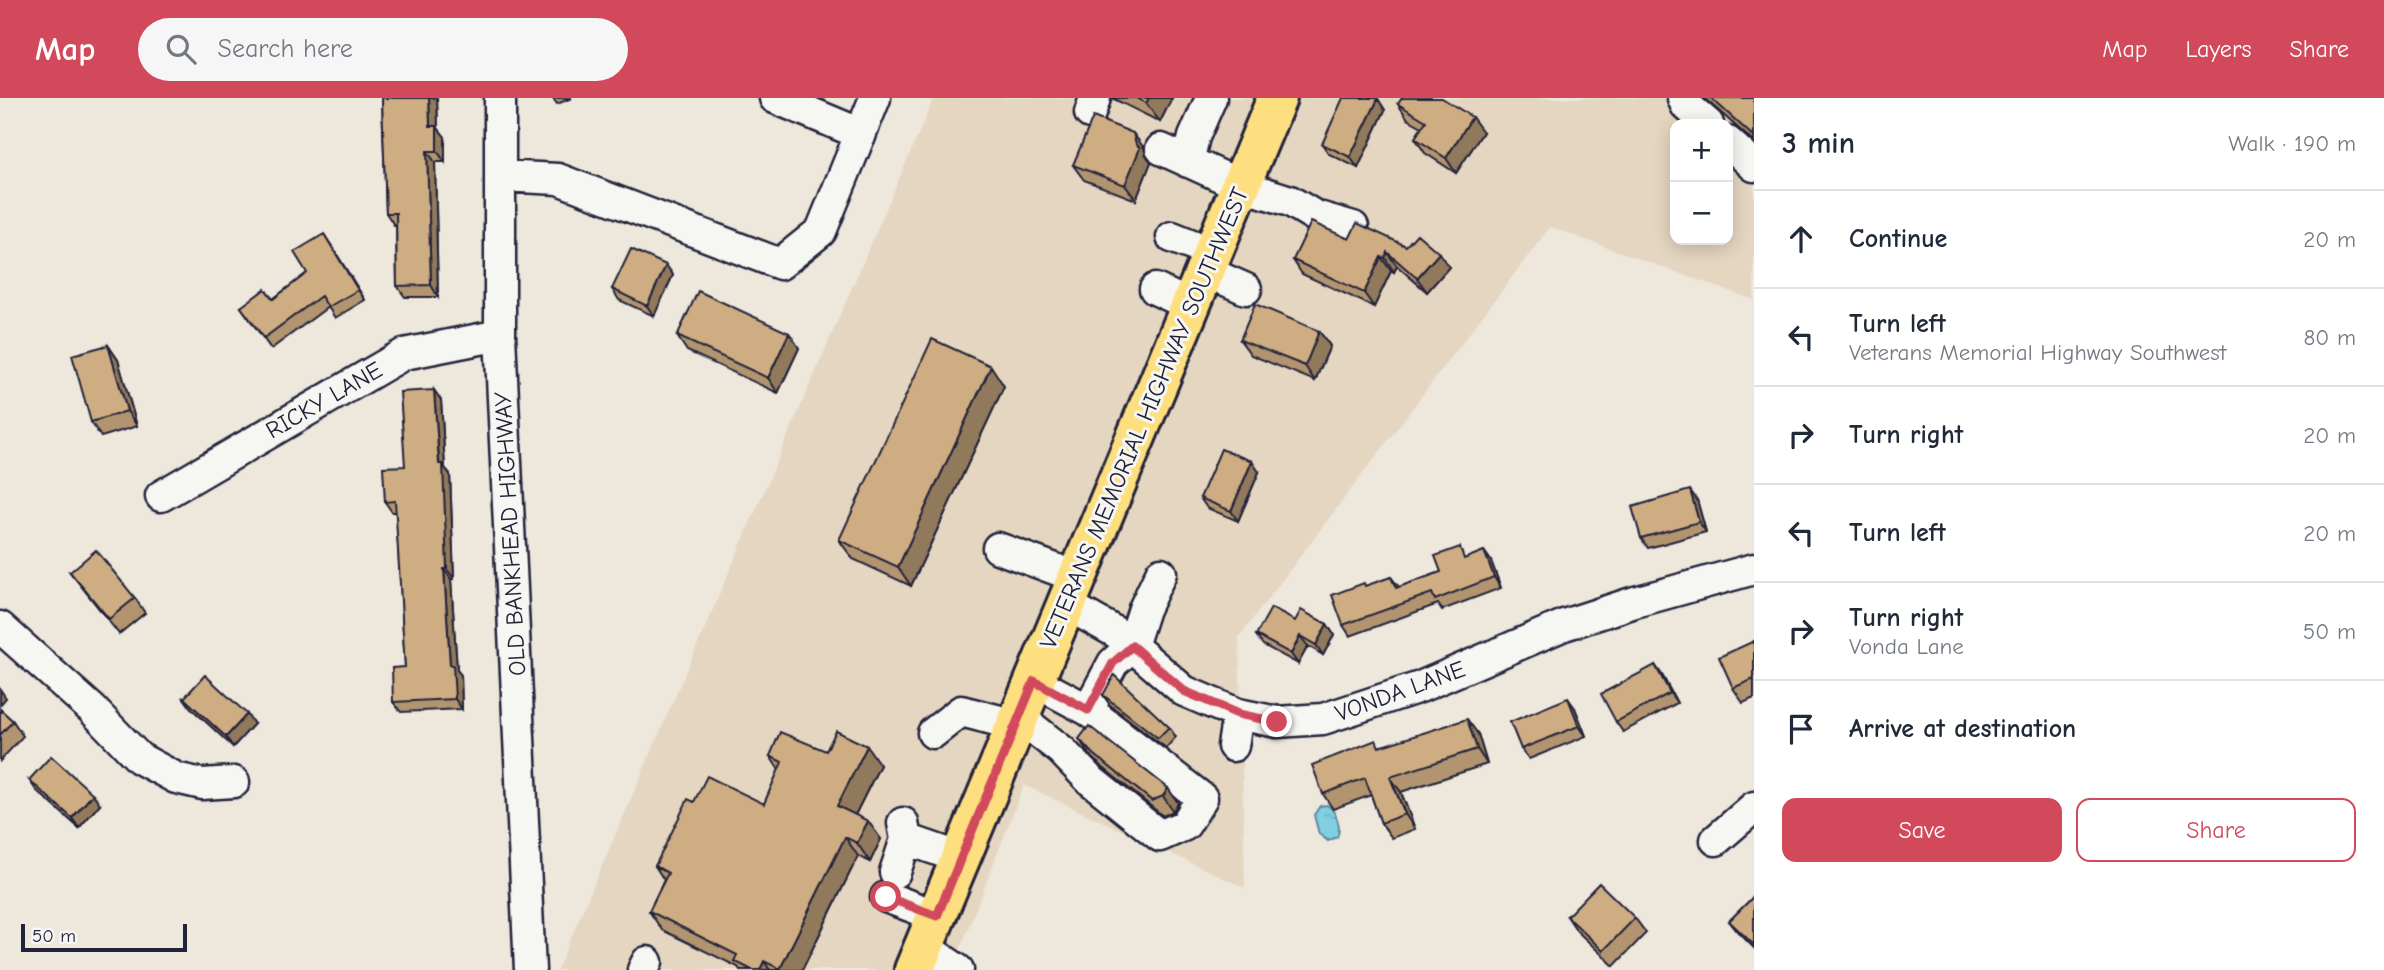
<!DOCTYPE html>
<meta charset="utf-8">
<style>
body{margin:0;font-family:"Comic Neue",sans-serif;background:#f6f6f7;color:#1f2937}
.controls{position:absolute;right:21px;top:21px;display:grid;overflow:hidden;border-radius:14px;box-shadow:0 4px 18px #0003}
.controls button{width:63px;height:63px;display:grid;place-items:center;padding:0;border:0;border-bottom:2px solid #e0e1e3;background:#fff;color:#1f2937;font:35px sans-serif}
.scale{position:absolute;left:21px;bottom:18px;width:166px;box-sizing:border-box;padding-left:7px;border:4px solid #22223b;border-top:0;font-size:19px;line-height:24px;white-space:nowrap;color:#22223b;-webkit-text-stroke:5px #f6f6f2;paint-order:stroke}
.stop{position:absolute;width:21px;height:21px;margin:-16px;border:5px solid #d1495b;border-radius:50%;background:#fff}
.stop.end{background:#d1495b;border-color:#fff;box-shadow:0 2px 7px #0008}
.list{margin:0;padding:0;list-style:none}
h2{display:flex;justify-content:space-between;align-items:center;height:91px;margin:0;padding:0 28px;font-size:30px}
h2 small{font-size:23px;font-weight:400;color:#747a83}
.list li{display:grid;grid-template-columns:46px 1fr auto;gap:21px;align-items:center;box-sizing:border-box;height:98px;padding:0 28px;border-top:2px solid #e0e1e3}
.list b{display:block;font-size:26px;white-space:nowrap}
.list p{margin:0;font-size:23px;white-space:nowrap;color:#747a83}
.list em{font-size:23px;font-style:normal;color:#747a83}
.actions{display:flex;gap:14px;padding:21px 28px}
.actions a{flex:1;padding:16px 0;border:2px solid #d1495b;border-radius:14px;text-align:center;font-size:24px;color:#d1495b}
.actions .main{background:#d1495b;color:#fff}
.icon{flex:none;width:38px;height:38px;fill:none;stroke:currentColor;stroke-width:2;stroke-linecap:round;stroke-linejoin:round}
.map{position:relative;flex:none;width:1754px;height:872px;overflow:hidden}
header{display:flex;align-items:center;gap:42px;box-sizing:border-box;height:98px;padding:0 35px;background:#d1495b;color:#fff}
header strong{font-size:33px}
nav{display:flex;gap:38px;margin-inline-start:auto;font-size:24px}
.search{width:490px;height:63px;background:#f6f6f7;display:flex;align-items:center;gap:18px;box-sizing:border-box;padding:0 24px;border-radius:38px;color:#747a83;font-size:26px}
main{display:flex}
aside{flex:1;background:#fff}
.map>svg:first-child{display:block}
.built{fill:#e5d6c1;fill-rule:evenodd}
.water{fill:url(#water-ripples);stroke:#5c8a9f;stroke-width:2}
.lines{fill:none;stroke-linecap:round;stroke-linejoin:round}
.minor-casing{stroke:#22223b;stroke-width:35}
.major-casing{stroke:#22223b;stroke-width:44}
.minor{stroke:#f6f6f2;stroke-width:30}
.major{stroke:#fedf80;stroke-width:38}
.wall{fill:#b29570;stroke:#22223b;stroke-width:2}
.shaded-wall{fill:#91795b;stroke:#22223b;stroke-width:2}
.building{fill:#cfad82;stroke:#22223b;stroke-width:2}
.route{stroke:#d1495b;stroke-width:9}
.labels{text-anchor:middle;stroke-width:6;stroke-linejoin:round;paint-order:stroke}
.street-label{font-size:24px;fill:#22223b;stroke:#f6f6f2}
</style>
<header>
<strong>Map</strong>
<div class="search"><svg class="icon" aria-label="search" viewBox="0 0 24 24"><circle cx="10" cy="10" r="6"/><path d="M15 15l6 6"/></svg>Search here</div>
<nav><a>Map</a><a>Layers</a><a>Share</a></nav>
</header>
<main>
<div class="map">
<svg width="1754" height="872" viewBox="0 0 1754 872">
<defs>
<pattern id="water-ripples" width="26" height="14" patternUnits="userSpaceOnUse" patternTransform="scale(1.75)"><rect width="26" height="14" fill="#82cfe1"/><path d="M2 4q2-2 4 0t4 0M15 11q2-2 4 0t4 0" fill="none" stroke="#70b1c2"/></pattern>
</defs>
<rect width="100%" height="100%" fill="#eee7dc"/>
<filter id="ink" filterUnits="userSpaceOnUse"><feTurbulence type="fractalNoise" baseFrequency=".0143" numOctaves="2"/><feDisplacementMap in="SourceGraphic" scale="14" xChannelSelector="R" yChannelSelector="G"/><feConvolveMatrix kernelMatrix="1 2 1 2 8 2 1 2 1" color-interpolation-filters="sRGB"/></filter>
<g filter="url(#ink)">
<path class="built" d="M 934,0 L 1754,0 L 1754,202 L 1550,129 L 1239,539 L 1245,790 L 1024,687 L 956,862 L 966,872 L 557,872 ZM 1675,26 L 1728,26 L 1728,142 L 1675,142 Z"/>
<path class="water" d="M 1327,707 C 1336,713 1342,729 1337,739 L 1328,743 L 1319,736 L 1314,717 L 1320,708 Z"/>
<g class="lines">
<defs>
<path id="minor" d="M 500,0 L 500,237 L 530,872
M 775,0 L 861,36
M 1683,0 L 1686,7 L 1708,26
M 1090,15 L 1095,0
M 1728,44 L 1754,68
M 1161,51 L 1240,87 L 1290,103 L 1315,118 L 1353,129
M 1188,64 L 1194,39 L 1211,0
M 500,78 L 558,81 L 780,166 L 821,133 L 875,0
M 1172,139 L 1212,155
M 1205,173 L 1246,191
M 1155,191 L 1190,207
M 161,398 L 404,256 L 500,237
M 998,450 L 1077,479
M 1066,506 L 1117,535 L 1184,593 L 1238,616 L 1277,624 L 1323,621 L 1420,589 L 1564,527 L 1635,504 L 1754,471
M 0,529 L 92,611 L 139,660 L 176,680 L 202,686 L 234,684
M 1034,583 L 1088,612 L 1113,565 L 1132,548 L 1144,511 L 1161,475
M 1019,619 L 1061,652 L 1089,681 L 1160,738 L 1185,727 L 1202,700 L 1088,612
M 933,635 L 961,613 L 1016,627
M 1233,648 L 1238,616
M 906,741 L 961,760
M 1716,742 L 1754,709
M 895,774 L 906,741 L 903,725
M 886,799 L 937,818
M 924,849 L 958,872
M 643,872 L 647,864"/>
<path id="major" d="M 914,872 L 1277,0"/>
</defs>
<use href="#minor" class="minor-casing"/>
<use href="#major" class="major-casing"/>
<use href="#minor" class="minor"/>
<use href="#major" class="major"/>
</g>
<path class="wall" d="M 382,0 L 437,0 L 438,30 L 445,39 L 445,64 L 435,64 L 438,199 L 405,199 L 397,188 L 396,127 L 394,127 L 386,115 Z
M 553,0 L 572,0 L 557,6 Z
M 1112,0 L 1172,0 L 1160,24 Z
M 1704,0 L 1754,0 L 1754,44 Z
M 1378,1 L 1385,12 L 1358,70 L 1329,56 L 1322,46 Z
M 1398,6 L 1483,34 L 1456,75 L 1425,55 L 1415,40 L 1422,29 L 1408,21 Z
M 1144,50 L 1146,57 L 1151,64 L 1136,102 L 1084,82 L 1073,67 Z
M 1349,141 L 1449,169 L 1427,194 L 1397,168 L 1394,174 L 1391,173 L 1374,209 L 1302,176 L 1293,162 Z
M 331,147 L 365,202 L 335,220 L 328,209 L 271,251 L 241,209 L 273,201 L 307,175 Z
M 666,167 L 673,177 L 654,218 L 619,202 L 612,191 Z
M 1319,233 L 1330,248 L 1315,283 L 1251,257 L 1240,242 Z
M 789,235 L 799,250 L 778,295 L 687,253 L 677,238 Z
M 108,247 L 118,262 L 137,328 L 101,339 L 91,324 Z
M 1004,288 L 911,488 L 853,461 L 839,442 Z
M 434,292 L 441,302 L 445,370 L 450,376 L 454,481 L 451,481 L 457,572 L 461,577 L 462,611 L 401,614 L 393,604 L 405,569 L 396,414 L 392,414 L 385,404 L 405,368 Z
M 1259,374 L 1238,423 L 1207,410 L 1200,400 Z
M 1697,402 L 1706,434 L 1648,450 L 1641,440 Z
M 1484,453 L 1491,463 L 1501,490 L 1442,512 L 1438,506 L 1350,538 L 1343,527 L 1366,488 L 1391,479 L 1399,489 L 1441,474 L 1467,460 Z
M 70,474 L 135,500 L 145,515 L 119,536 L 81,488 Z
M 1295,523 L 1327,526 L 1334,537 L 1323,557 L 1308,548 L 1298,566 L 1263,547 L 1256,537 Z
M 1754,543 L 1754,600 L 1743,605 L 1733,590 Z
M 1655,567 L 1662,577 L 1677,605 L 1623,634 L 1616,624 Z
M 1103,597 L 1169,629 L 1176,639 L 1166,650 L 1110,607 Z
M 184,600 L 254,626 L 233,649 L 191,610 Z
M 1575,610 L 1586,638 L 1529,661 L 1521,651 Z
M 0,611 L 13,623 L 23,638 L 0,663 Z
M 1478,636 L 1487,666 L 1401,694 L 1415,731 L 1392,740 L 1381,725 L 1371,697 L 1333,711 L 1323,696 L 1381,648 Z
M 1079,641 L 1178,705 L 1173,713 L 1163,718 L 1101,668 L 1089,656 Z
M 826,653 L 880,667 L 855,717 L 881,741 L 870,764 L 858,758 L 802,872 L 740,872 L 738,869 L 662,832 L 649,813 L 664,782 L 655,768 L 694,704 L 764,706 L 779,672 L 770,658 Z
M 29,682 L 100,706 L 79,730 L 36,692 Z
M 1754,798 L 1754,850 L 1737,833 L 1729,823 Z
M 1567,818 L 1635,820 L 1646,835 L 1614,868 L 1577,833 Z"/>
<path class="shaded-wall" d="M 429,0 L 437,0 L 438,30 L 445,39 L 445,64 L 437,53 L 430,28 Z
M 1149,0 L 1172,0 L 1160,24 L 1146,5 Z
M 1378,1 L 1385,12 L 1358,70 L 1350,59 Z
M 1472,19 L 1483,34 L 1456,75 L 1446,60 Z
M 1133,35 L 1144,50 L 1146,57 L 1151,64 L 1136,102 L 1125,87 L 1136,46 Z
M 427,53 L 435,64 L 438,199 L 431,187 Z
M 324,136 L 331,147 L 365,202 L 358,192 Z
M 1387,154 L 1397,168 L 1394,174 L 1385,160 Z
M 1439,155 L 1449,169 L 1427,194 L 1417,180 Z
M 1381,159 L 1391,173 L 1374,209 L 1364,195 Z
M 666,167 L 673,177 L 654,218 L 647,208 Z
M 1319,233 L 1330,248 L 1315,283 L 1305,268 Z
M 789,235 L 799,250 L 778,295 L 768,280 Z
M 108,247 L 118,262 L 137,328 L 127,313 Z
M 991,268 L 1004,288 L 911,488 L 898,469 Z
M 434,292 L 441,302 L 445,370 L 450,376 L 454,481 L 447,471 Z
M 1252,363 L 1259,374 L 1238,423 L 1231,413 Z
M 1690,392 L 1697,402 L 1706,434 L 1699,424 Z
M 1484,453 L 1491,463 L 1501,490 L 1494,479 Z
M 444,471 L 451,481 L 457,572 L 461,577 L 462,611 L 455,601 L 450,567 Z
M 1327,526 L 1334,537 L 1323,557 L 1316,547 Z
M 1300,538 L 1308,548 L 1298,566 L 1291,556 Z
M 1655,567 L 1662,577 L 1677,605 L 1670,595 Z
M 0,591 L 6,600 L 0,607 Z
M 1568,600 L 1575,610 L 1586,638 L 1579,628 Z
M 247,616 L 254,626 L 233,649 L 226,639 Z
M 1467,621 L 1478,636 L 1487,666 L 1477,651 Z
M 867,648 L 880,667 L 850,727 L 837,708 Z
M 1390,679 L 1401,694 L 1415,731 L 1405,716 Z
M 1168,690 L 1178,705 L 1173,713 L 1163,698 Z
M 93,696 L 100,706 L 79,730 L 72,720 Z
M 868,723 L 881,741 L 870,764 L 857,745 Z
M 845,739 L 858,758 L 802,872 L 781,872 L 780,871 Z
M 764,863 L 770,872 L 760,872 Z"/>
<path class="building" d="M 382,0 L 429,0 L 430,28 L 437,28 L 437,53 L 427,53 L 431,187 L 397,188 L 396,115 L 386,115 Z
M 1137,0 L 1149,0 L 1146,5 Z
M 1343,0 L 1375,0 L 1378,1 L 1350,59 L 1322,46 Z
M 1402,0 L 1442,0 L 1472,19 L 1446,60 L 1415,40 L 1426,23 L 1398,6 Z
M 1711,0 L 1754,0 L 1754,39 Z
M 1093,19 L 1133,35 L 1136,46 L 1140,50 L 1125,87 L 1073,67 Z
M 1311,124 L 1349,141 L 1357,125 L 1406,148 L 1417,136 L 1439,155 L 1417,180 L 1387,154 L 1385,160 L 1381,159 L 1364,195 L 1293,162 Z
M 324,136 L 358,192 L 328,209 L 321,198 L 264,240 L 241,209 L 265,191 L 273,201 L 307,175 L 294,154 Z
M 631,151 L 666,167 L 647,208 L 612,191 Z
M 698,193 L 789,235 L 768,280 L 677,238 Z
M 1255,206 L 1319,233 L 1305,268 L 1240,242 Z
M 932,241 L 991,268 L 898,469 L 839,442 Z
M 108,247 L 127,313 L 91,324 L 72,257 Z
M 434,292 L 439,366 L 443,366 L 447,471 L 444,471 L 450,567 L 453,567 L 455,601 L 393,604 L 392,570 L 405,569 L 395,403 L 385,404 L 383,369 L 405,368 L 400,294 Z
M 1221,351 L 1252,363 L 1231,413 L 1200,400 Z
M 1690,392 L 1699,424 L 1641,440 L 1632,409 Z
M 1460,449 L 1464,461 L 1484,453 L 1494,479 L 1435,502 L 1432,495 L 1343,527 L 1332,497 L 1364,485 L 1365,488 L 1391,479 L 1396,490 L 1441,474 L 1435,458 Z
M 96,452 L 135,500 L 109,521 L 70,474 Z
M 1271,510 L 1295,523 L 1301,512 L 1327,526 L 1316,547 L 1300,538 L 1291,556 L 1256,537 Z
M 1754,543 L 1754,581 L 1733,590 L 1719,559 Z
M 1655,567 L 1670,595 L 1616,624 L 1601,596 Z
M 205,577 L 247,616 L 226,639 L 184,600 Z
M 1114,577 L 1169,629 L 1158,640 L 1103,597 Z
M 1568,600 L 1579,628 L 1521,651 L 1510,624 Z
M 0,611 L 13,623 L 0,637 Z
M 1467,621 L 1477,651 L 1390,679 L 1405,716 L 1381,725 L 1365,680 L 1323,696 L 1312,667 L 1376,642 L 1379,649 Z
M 1089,628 L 1168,690 L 1163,698 L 1152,703 L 1090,653 L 1079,641 Z
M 836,633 L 867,648 L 837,708 L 868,723 L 857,745 L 845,739 L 780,871 L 764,863 L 760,872 L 752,872 L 734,863 L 737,857 L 649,813 L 668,775 L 655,768 L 688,701 L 694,704 L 707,678 L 764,706 L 782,664 L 770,658 L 780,634 L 826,653 Z
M 51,658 L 93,696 L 72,720 L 29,682 Z
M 1599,785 L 1635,820 L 1603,853 L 1567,818 Z
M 1754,798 L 1754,847 L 1729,823 Z"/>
</g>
<g class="lines" filter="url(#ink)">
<path class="route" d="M 886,799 L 937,818 L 1034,583 L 1088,612 L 1113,565 L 1132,548 L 1184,593 L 1238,616 L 1277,624"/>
</g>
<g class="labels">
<g class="street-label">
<text transform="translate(324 302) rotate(-30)" y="8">RICKY LANE</text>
<text transform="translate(1144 320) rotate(-67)" y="8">VETERANS MEMORIAL HIGHWAY SOUTHWEST</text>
<text transform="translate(510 436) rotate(-93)" y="8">OLD BANKHEAD HIGHWAY</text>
<text transform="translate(1400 593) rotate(-20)" y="8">VONDA LANE</text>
</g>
</g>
</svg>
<div class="controls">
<button>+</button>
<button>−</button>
</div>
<div class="scale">50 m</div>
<div class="stop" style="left:886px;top:799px"></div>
<div class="stop end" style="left:1277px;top:624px"></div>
</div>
<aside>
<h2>3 min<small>Walk · 190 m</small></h2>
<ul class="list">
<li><svg class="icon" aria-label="ahead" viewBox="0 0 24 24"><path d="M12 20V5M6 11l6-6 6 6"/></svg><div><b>Continue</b></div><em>20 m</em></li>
<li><svg class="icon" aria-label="left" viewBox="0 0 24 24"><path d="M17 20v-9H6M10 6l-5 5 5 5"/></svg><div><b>Turn left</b><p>Veterans Memorial Highway Southwest</p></div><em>80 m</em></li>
<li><svg class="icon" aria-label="right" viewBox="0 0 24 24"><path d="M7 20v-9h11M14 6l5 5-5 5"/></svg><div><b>Turn right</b></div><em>20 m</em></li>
<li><svg class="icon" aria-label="left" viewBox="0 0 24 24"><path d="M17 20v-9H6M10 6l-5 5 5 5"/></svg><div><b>Turn left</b></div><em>20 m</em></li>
<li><svg class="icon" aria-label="right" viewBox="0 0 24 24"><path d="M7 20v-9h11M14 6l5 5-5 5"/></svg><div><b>Turn right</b><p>Vonda Lane</p></div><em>50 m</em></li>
<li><svg class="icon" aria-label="arrive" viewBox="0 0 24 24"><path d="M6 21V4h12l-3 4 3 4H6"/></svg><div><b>Arrive at destination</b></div></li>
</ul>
<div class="actions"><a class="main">Save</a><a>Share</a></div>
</aside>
</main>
